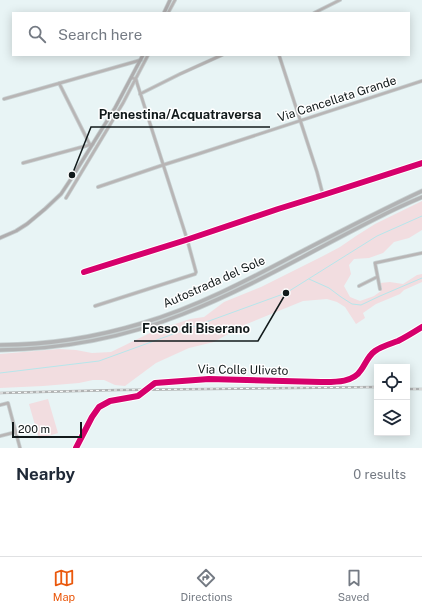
<!DOCTYPE html>
<style>
body{margin:0;font-family:"Public Sans",sans-serif;background:#f6f6f7;color:#1f2937}
.controls{position:absolute;right:12px;bottom:12px;display:grid;overflow:hidden;border-radius:0px;box-shadow:0 2px 10px #0003}
.controls button{width:36px;height:36px;display:grid;place-items:center;padding:0;border:0;border-bottom:1px solid #e0e1e3;background:#fff;color:#1f2937;font:20px sans-serif}
.scale{position:absolute;left:12px;bottom:10px;width:70px;box-sizing:border-box;padding-left:4px;border:2px solid #121a1b;border-top:0;font-size:11px;line-height:14px;white-space:nowrap;color:#121a1b;-webkit-text-stroke:3px #fff;paint-order:stroke}
.list{margin:0;padding:0;list-style:none}
h2{display:flex;justify-content:space-between;align-items:center;height:52px;margin:0;padding:0 16px;font-size:17px}
h2 small{font-size:13px;font-weight:400;color:#747a83}
.icon{flex:none;width:22px;height:22px;fill:none;stroke:currentColor;stroke-width:2;stroke-linecap:round;stroke-linejoin:round}
.map{position:relative;flex:none;width:422px;height:448px;overflow:hidden}
.search{position:absolute;background:#fff;box-shadow:0 2px 10px #0003;left:12px;right:12px;top:12px;height:44px;display:flex;align-items:center;gap:10px;box-sizing:border-box;padding:0 14px;border-radius:0px;color:#747a83;font-size:15px}
.sheet{height:108px;background:#fff}
nav{display:flex;justify-content:space-around;align-items:center;box-sizing:border-box;height:56px;border-top:1px solid #e0e1e3;background:#fff;font-size:11px;color:#747a83}
nav a{display:grid;justify-items:center;gap:2px}
nav .on{color:#ea580c}
.map>svg:first-child{display:block}
.green{fill:#f2dde0}
.lines{fill:none;stroke-linecap:round;stroke-linejoin:round}
.stream{stroke:#b6e6eb;stroke-width:1}
.minor-casing{stroke:#c7d0d1;stroke-width:4}
.major-casing{stroke:#c7d0d1;stroke-width:4.5}
.highway-casing{stroke:#c7d0d1;stroke-width:5}
.minor{stroke:#b8b5b5;stroke-width:2.5}
.major{stroke:#afadae;stroke-width:3}
.highway{stroke:#b2b3b4;stroke-width:3.5}
.rail-casing{stroke:#b0b2b2;stroke-width:2.5}
.rail{stroke:#fff;stroke-width:1;stroke-dasharray:3;stroke-linecap:butt}
.cycleway-casing{stroke:#fff;stroke-width:8}
.cycleway{stroke:#d6006c;stroke-width:6}
.labels{text-anchor:middle;stroke-width:3;stroke-linejoin:round;paint-order:stroke}
.street-label{font-size:12px;fill:#121a1b;stroke:#fff}
.leader{fill:none;stroke:#121a1b;stroke-width:1.5}
.callout-dot{fill:#121a1b;stroke:#fff;stroke-width:1.5}
.callout-label{font-size:13px;text-anchor:middle;font-weight:bold;fill:#121a1b;stroke:#fff;stroke-width:3;stroke-linejoin:round;paint-order:stroke}
</style>
<div class="map">
<svg width="422" height="448" viewBox="0 0 422 448">
<rect width="100%" height="100%" fill="#e8f4f5"/>
<path class="green" d="M 422,201 L 422,230 L 409,238 L 394,242 L 383,253 L 369,258 L 354,259 L 349,265 L 351,274 L 344,286 L 350,297 L 360,301 L 374,296 L 381,291 L 380,283 L 390,282 L 403,284 L 417,275 L 422,274 L 422,282 L 404,290 L 400,294 L 376,304 L 363,313 L 365,318 L 356,324 L 345,307 L 337,302 L 327,299 L 303,301 L 242,326 L 214,342 L 189,348 L 156,363 L 133,380 L 125,386 L 115,385 L 104,380 L 93,380 L 79,383 L 43,386 L 0,388 L 0,354 L 59,349 L 76,350 L 92,353 L 111,352 L 154,331 L 190,319 L 204,317 L 224,302 L 261,287 L 323,256 L 340,247 L 356,236 L 375,224 Z
M 48,399 L 58,433 L 39,439 L 29,404 Z"/>
<g class="lines">
<path class="stream" d="M 309,279 L 329,288 L 341,297 L 352,304 L 361,305 L 380,296 L 422,278
M 0,373 L 99,361 L 286,293 L 377,236 L 422,216"/>
<defs>
<path id="minor" d="M 168,13 L 175,0
M 314,13 L 340,0
M 279,55 L 317,172 L 323,195
M 59,83 L 90,145
M 140,94 L 180,74 L 222,55
M 4,99 L 141,60
M 23,163 L 93,144
M 98,187 L 163,165 L 198,154 L 422,81
M 66,198 L 123,103 L 148,55
M 84,272 L 186,240 L 278,209 L 323,195 L 422,163
M 359,286 L 377,277
M 380,289 L 375,263 L 422,253
M 95,306 L 195,274 L 196,272 L 187,239 L 137,83 L 136,79 L 132,78
M 0,405 L 8,403 L 20,448
M 0,436 L 16,432
M 76,448 L 92,417 L 99,407 L 110,401 L 138,396 L 155,383 L 209,379 L 321,382 C 334,382 353,383 361,370 C 366,363 368,356 375,351 C 382,346 390,344 398,341 C 406,337 414,332 422,327"/>
<path id="major" d="M 164,13 L 170,0
M 0,238 L 16,231 L 27,224 L 45,209 L 61,194 L 71,179 L 115,108 L 143,55"/>
<path id="highway" d="M 0,345 C 48,345 97,337 143,323 C 196,307 246,281 295,255 C 337,233 379,211 422,191
M 0,350 C 62,349 126,337 183,314 C 252,287 315,249 381,216 C 394,209 408,203 422,197"/>
</defs>
<use href="#minor" class="minor-casing"/>
<use href="#major" class="major-casing"/>
<use href="#highway" class="highway-casing"/>
<use href="#minor" class="minor"/>
<use href="#major" class="major"/>
<use href="#highway" class="highway"/>
<defs>
<path id="rail" d="M 407,389 L 422,389
M 0,393 L 117,390 L 377,387"/>
</defs>
<use href="#rail" class="rail-casing"/>
<use href="#rail" class="rail"/>
<defs>
<path id="cycleway" d="M 84,272 L 186,240 L 278,209 L 323,195 L 422,163
M 76,448 L 92,417 L 99,407 L 110,401 L 138,396 L 155,383 L 209,379 L 321,382 C 334,382 353,383 361,370 C 366,363 368,356 375,351 C 382,346 390,344 398,341 C 406,337 414,332 422,327"/>
</defs>
<use href="#cycleway" class="cycleway-casing"/>
<use href="#cycleway" class="cycleway"/>
</g>
<g class="labels">
<g class="street-label">
<text transform="translate(337 99) rotate(-18)" y="4">Via Cancellata Grande</text>
<text transform="translate(214 282) rotate(-24)" y="4">Autostrada del Sole</text>
<text transform="translate(243 370) rotate(1)" y="4">Via Colle Uliveto</text>
</g>
</g>
<path class="leader" d="M72 175L91 127H270M286 293L258 341H134"/>
<g class="callout-dot">
<circle cx="72" cy="175" r="4"/>
<circle cx="286" cy="293" r="4"/>
</g>
<g class="callout-label">
<text x="180" y="119">Prenestina/Acquatraversa</text>
<text x="196" y="333">Fosso di Biserano</text>
</g>
</svg>
<div class="controls">
<button><svg class="icon" aria-label="locate" viewBox="0 0 24 24"><circle cx="12" cy="12" r="6"/><path d="M12 2v4M12 18v4M2 12h4M18 12h4"/></svg></button>
<button><svg class="icon" aria-label="layers" viewBox="0 0 24 24"><path d="M12 4l9 5-9 5-9-5zM3 14l9 5 9-5"/></svg></button>
</div>
<div class="scale">200 m</div>
<div class="search"><svg class="icon" aria-label="search" viewBox="0 0 24 24"><circle cx="10" cy="10" r="6"/><path d="M15 15l6 6"/></svg>Search here</div>
</div>
<section class="sheet">
<h2>Nearby<small>0 results</small></h2>
<ul class="list">
</ul>
</section>
<nav>
<a class="on"><svg class="icon" aria-label="map" viewBox="0 0 24 24"><path d="M3 6l6-2 6 2 6-2v14l-6 2-6-2-6 2zM9 4v14M15 6v14"/></svg>Map</a>
<a><svg class="icon" aria-label="directions" viewBox="0 0 24 24"><path d="M12 3l9 9-9 9-9-9zM9 14v-3h6M13 9l2 2-2 2"/></svg>Directions</a>
<a><svg class="icon" aria-label="saved" viewBox="0 0 24 24"><path d="M7 4h10v16l-5-4-5 4z"/></svg>Saved</a>
</nav>
